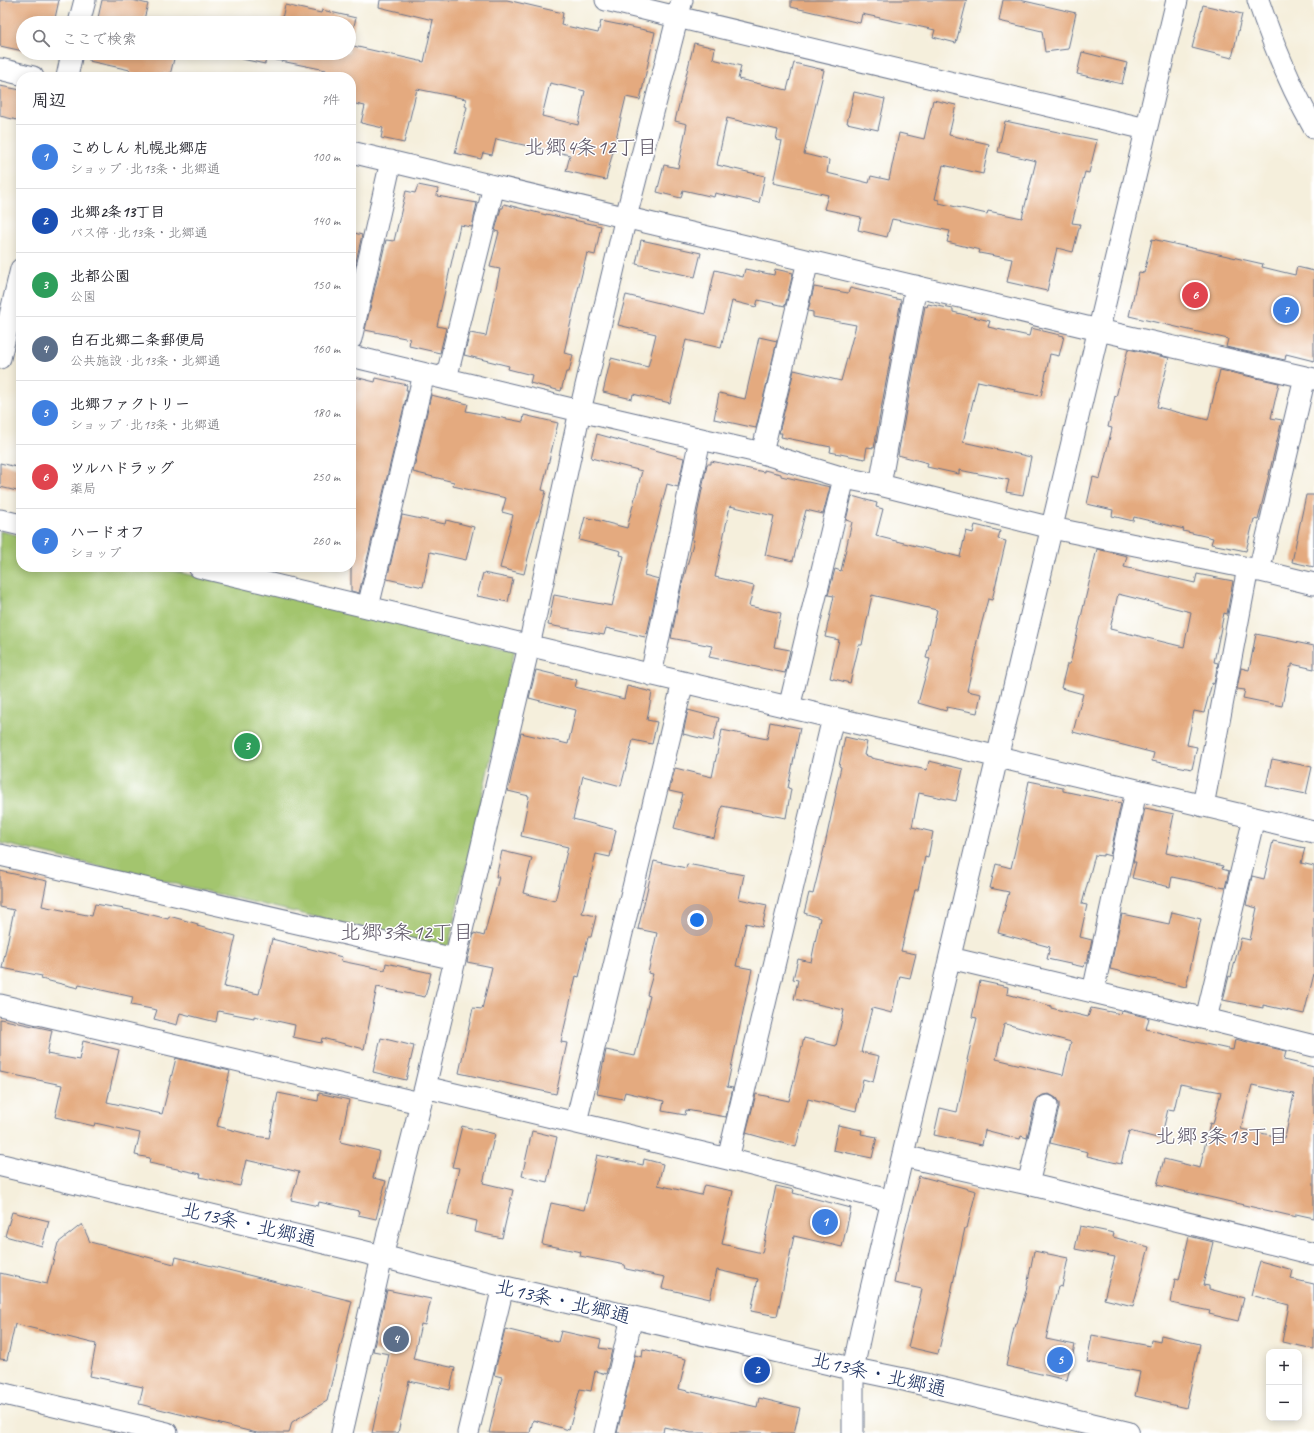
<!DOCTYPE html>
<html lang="ja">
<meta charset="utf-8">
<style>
body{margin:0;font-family:Caveat,"Klee One",sans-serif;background:#f2f2f3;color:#2b2b33}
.controls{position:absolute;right:12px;bottom:12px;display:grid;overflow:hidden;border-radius:8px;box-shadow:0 2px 10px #0003}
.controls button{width:36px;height:36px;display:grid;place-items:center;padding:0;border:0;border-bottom:1px solid #e1e1e2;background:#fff;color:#2b2b33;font:20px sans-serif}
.you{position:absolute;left:697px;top:920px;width:14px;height:14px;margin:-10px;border:3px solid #fff;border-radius:50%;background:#1a73e8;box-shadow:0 0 0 6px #1a73e833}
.badge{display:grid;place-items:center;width:26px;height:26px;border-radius:50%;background:#db2777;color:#fff;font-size:13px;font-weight:700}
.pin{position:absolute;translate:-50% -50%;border:2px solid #fff;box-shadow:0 1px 4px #0006}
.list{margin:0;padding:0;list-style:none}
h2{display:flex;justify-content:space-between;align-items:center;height:52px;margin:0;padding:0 16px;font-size:17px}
h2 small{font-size:13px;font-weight:400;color:#7c7c81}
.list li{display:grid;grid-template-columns:26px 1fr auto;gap:12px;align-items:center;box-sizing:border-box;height:64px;padding:0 16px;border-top:1px solid #e1e1e2}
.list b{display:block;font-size:15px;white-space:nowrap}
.list p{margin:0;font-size:13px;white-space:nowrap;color:#7c7c81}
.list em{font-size:13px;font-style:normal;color:#7c7c81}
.icon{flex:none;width:22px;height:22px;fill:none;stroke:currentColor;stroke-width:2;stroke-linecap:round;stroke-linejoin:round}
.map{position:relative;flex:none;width:1314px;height:1433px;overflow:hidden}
.search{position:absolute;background:#fff;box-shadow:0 2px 10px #0003;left:16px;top:16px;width:340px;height:44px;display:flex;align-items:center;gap:10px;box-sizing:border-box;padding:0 14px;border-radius:22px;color:#7c7c81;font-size:15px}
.panel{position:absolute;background:#fff;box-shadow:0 2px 10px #0003;left:16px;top:72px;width:340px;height:500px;border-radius:16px}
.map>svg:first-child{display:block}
.green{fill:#a3c56e;stroke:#5f7a66}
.building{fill:#e4aa7f;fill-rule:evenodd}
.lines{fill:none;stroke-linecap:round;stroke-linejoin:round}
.minor-casing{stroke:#67728a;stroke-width:23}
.major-casing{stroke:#67728a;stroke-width:24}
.minor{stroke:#fff;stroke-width:21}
.major{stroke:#fff;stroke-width:22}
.labels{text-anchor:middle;stroke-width:3;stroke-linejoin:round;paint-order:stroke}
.street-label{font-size:20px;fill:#1b2f5e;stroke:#fff}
.neighbourhood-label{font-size:21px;fill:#615a6a;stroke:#fff}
</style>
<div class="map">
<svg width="1314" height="1433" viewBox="0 0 1314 1433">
<rect width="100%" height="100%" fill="#fff"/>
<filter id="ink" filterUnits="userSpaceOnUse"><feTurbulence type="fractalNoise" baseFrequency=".025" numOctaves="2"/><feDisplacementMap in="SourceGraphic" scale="8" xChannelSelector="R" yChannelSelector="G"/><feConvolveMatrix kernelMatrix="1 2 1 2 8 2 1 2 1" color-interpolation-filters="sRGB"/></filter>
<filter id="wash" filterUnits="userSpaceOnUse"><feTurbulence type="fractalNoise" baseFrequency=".012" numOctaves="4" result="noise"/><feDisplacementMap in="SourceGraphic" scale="16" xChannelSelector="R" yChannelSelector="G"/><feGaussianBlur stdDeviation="0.9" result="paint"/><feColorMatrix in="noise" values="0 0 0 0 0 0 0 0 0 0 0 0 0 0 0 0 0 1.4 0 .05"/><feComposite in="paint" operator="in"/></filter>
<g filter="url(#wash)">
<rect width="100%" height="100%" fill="#f5efdc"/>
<path class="green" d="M 0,531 L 21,536 L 21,567 L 156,567 L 515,649 L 448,948 L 0,843 Z"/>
<g id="blocks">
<path class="building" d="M 0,0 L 59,0 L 54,23 L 23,23 L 23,51 L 0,46 Z
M 102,0 L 132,0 L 148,4 L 143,23 L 119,23 L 98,18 Z
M 380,0 L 507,0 L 563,13 L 561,25 L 598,33 L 601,21 L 655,32 L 640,100 L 626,97 L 606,180 L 566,171 L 570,155 L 496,139 L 492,155 L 483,153 L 481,159 L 455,153 L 467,107 L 465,106 L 466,99 L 417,89 L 404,143 L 381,138 L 383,128 L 361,123 L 365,106 L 351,103 L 351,77 L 325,77 L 326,70 L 266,58 L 265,64 L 219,54 L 219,53 L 349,53 L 349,23 L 281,23 L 285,5 L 321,13 L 322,10 L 356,18 L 349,45 L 424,62 L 433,20 L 379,7 ZM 550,83 L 585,91 L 578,125 L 542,116 Z
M 791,0 L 967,0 L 956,43 L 933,37 L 935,30 L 862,14 L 860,23 L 791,7 Z
M 1003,0 L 1020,0 L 1076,13 L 1068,49 L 1045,52 L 1042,31 L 999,21 Z
M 1203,5 L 1242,14 L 1232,58 L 1192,48 Z
M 194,16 L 222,23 L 193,23 Z
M 694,43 L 715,48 L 713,59 L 741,66 L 738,79 L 787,90 L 794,63 L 824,70 L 804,154 L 829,160 L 827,173 L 869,183 L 871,176 L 889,180 L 899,133 L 924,139 L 933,100 L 956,105 L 949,135 L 989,144 L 983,174 L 943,165 L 935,199 L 939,200 L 939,203 L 987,214 L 988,211 L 1022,218 L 1036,161 L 998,152 L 1005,121 L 1097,140 L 1089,173 L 1085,172 L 1072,223 L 1080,224 L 1073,252 L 1057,248 L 1047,291 L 1007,282 L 1012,259 L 979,253 L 980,250 L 947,242 L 950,231 L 892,219 L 887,237 L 858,230 L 861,217 L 824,209 L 828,195 L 773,183 L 782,141 L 776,140 L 778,130 L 727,118 L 717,165 L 765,176 L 759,203 L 715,193 L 714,197 L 683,190 L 681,198 L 657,192 L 664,165 L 678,168 L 687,124 L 675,121 Z
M 1082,52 L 1127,63 L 1122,84 L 1077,74 Z
M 90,53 L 152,53 L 174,59 L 170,75 L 162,73 L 161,77 L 145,77 L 129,73 L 130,70 L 89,61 Z
M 0,86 L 21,90 L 21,121 L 0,116 Z
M 854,92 L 885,99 L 878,130 L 847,123 Z
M 418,185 L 438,189 L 437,196 L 477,203 L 472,227 L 460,225 L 437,326 L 446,328 L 440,353 L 409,346 L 410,339 L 365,330 L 386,240 L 394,241 L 406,191 L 415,193 Z
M 504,204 L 546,215 L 546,214 L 601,226 L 595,255 L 587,253 L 577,294 L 564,353 L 573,355 L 569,372 L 566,372 L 561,391 L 530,383 L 532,375 L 508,369 L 509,366 L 464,355 L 470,333 L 486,336 L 500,269 L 490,267 L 499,232 L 495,231 L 501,208 L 503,208 Z
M 351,232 L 362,235 L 351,284 Z
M 1152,239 L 1263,264 L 1262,267 L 1295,275 L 1297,267 L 1314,271 L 1314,361 L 1286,354 L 1285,360 L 1226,347 L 1228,339 L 1129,316 L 1139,272 L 1144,273 Z
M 641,240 L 701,253 L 695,277 L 636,264 Z
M 745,269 L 774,275 L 775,269 L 793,273 L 785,306 L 758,300 L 756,307 L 732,301 L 721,348 L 686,340 L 670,403 L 633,394 L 632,399 L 603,392 L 611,358 L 648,367 L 656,334 L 618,325 L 626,295 L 705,314 L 715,270 L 743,277 Z
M 814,287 L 848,293 L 850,288 L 901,300 L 874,448 L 867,447 L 865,459 L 830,452 L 831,447 L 781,437 L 782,433 L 779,433 L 794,370 L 841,381 L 856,325 L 813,317 L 813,312 L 808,311 Z
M 928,304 L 953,309 L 953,312 L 990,321 L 988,327 L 1029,336 L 1031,328 L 1064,336 L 1059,356 L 1050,354 L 1041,396 L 1014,391 L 1015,389 L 978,381 L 963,442 L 1031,457 L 1023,495 L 1006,492 L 1009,480 L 959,470 L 959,474 L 927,467 L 928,463 L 898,455 L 925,306 L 927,307 Z
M 759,337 L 777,341 L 756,428 L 714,419 L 719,393 L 745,399 Z
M 1128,349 L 1169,358 L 1157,407 L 1208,420 L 1220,370 L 1279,383 L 1271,418 L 1282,420 L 1258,520 L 1254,519 L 1246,551 L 1211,544 L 1213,538 L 1183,531 L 1184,529 L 1134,517 L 1133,521 L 1112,516 L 1113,510 L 1087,504 L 1093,477 L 1100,479 L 1112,428 L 1108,427 L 1115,396 L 1116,397 Z
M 351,376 L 375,382 L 376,378 L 407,385 L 406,390 L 408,390 L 359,593 L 351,591 Z
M 431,395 L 468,404 L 466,411 L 523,422 L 524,415 L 558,423 L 542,490 L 546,491 L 538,521 L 537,521 L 524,574 L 500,568 L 513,515 L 502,512 L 506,498 L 453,486 L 454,482 L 413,472 Z
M 597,434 L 684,458 L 678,487 L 667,484 L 644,575 L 659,579 L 647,634 L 646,633 L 645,637 L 606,628 L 604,635 L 548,625 L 554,595 L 612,606 L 624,556 L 620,555 L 621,551 L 579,540 L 585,517 L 627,528 L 642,471 L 591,458 Z
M 711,461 L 764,472 L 764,470 L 781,474 L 781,476 L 830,487 L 823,514 L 806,510 L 793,561 L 765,555 L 774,516 L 730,506 L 715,577 L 754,586 L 749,606 L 781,613 L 774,647 L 790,650 L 785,673 L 709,657 L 712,646 L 671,638 L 682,584 L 694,540 L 692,540 L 707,464 L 711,464 Z
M 0,463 L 21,468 L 21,492 L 0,487 Z
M 1306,495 L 1314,495 L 1314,567 L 1292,562 Z
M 852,496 L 877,503 L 876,507 L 883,509 L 876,536 L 960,557 L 966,531 L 973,533 L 975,525 L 1000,531 L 998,539 L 1006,541 L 992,600 L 988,599 L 976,645 L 977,646 L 967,691 L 981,694 L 977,713 L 947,707 L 946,711 L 918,703 L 930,659 L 926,658 L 937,610 L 872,595 L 862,645 L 859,645 L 850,683 L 830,678 L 839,640 L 825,637 L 834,596 L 828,595 L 835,569 L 841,571 L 852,522 L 846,520 Z
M 402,515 L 445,524 L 446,520 L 474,527 L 466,560 L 430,552 L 423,587 L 387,579 Z
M 1097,549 L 1127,556 L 1124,567 L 1195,583 L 1197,574 L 1233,581 L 1227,614 L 1224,613 L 1214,662 L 1218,663 L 1214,684 L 1212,683 L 1204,713 L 1194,711 L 1187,745 L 1197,747 L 1192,769 L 1152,761 L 1154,753 L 1073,732 L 1083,694 L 1061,688 L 1067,664 L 1070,664 ZM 1118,594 L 1191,612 L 1184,647 L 1110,629 Z
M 483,573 L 513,579 L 508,602 L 477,596 Z
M 1256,634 L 1314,646 L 1314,669 L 1292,664 L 1292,667 L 1290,667 L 1282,706 L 1243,698 L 1245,690 L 1237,689 L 1241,668 L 1249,670 Z
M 536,670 L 577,680 L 575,687 L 624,699 L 627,686 L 652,692 L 647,720 L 657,722 L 652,744 L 633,740 L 621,786 L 583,776 L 573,819 L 616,830 L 610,857 L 596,854 L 582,913 L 596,916 L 591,937 L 588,937 L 579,977 L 576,976 L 561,1042 L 567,1043 L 556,1094 L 459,1073 L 473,1008 L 482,1009 L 492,967 L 467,962 L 474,933 L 484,936 L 499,877 L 496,877 L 502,851 L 532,858 L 523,893 L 555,901 L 568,847 L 521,836 L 529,796 L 508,791 L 521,733 L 568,744 L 576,710 L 529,698 Z
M 688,710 L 719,718 L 713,741 L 683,734 Z
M 770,722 L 800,728 L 788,788 L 791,789 L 786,818 L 722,806 L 714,838 L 674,828 L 683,794 L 669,791 L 675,768 L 712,777 L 722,730 L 767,739 Z
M 845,737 L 867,742 L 864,755 L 871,757 L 871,758 L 927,770 L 929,761 L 963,769 L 956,801 L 919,793 L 912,827 L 933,832 L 928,858 L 925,857 L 918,890 L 915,890 L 901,951 L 916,954 L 910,978 L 900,976 L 892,1013 L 872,1008 L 861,1052 L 879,1056 L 873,1082 L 863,1079 L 856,1111 L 808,1099 L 796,1147 L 746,1133 L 756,1094 L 789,1101 L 804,1038 L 836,1046 L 844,1010 L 794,999 L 798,980 L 793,979 L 798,959 L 811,962 L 820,918 L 804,913 L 809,893 L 813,894 L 824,849 L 836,793 L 835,793 L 841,767 L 839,766 Z
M 1272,759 L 1312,767 L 1306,794 L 1266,786 Z
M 1029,781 L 1063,788 L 1063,791 L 1121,803 L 1110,856 L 1103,854 L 1103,856 L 1095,855 L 1082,904 L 1087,905 L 1080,937 L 1092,940 L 1087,963 L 1085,963 L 1084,967 L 1047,959 L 1050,947 L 998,933 L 1009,892 L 990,888 L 996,864 L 1011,868 L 1024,811 L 1023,810 Z
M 1145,808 L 1174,814 L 1166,853 L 1223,866 L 1222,869 L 1229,871 L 1225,888 L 1172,877 L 1170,887 L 1132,878 L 1136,862 L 1133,862 Z
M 1273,841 L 1305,848 L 1301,863 L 1314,866 L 1314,974 L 1304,1014 L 1263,1005 L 1263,1008 L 1223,1000 L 1229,976 L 1231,977 L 1241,938 L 1250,940 L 1257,908 L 1246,905 L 1252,876 L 1264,879 Z
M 654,861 L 686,868 L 687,864 L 744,875 L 739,899 L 767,905 L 762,927 L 746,923 L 736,966 L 752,969 L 727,1087 L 733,1088 L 726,1117 L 686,1110 L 685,1115 L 662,1111 L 664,1101 L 625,1092 L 623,1099 L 597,1094 L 606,1050 L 635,1056 L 650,996 L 647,995 L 653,974 L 648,973 L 657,933 L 638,929 Z
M 0,871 L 47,881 L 42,906 L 92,916 L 95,904 L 136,911 L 168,919 L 169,916 L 198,924 L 197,926 L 236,936 L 224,987 L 259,994 L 272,939 L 342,957 L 341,961 L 385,970 L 386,963 L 431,973 L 425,997 L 377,987 L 364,1049 L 322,1038 L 321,1043 L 293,1037 L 295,1025 L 254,1016 L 254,1018 L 218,1011 L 216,1022 L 180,1013 L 177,1025 L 154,1019 L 157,1010 L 131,1005 L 133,997 L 79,985 L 78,988 L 41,979 L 42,976 L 2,968 L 14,910 L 0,907 Z
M 1172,912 L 1201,919 L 1186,987 L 1110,969 L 1122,914 L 1169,924 Z
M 980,981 L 1008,987 L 1007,994 L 1051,1006 L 1051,1008 L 1088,1017 L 1091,1008 L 1121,1014 L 1122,1011 L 1149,1018 L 1146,1029 L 1191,1041 L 1233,1050 L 1235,1039 L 1286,1051 L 1284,1060 L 1314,1067 L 1314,1218 L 1296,1214 L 1296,1217 L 1157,1185 L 1164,1159 L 1200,1168 L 1210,1123 L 1213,1124 L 1221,1092 L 1180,1084 L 1174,1110 L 1168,1109 L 1161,1139 L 1129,1131 L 1121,1164 L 1087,1156 L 1088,1152 L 1050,1143 L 1059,1108 L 1059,1103 L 1056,1098 L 1049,1094 L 1043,1095 L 1038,1098 L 1035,1103 L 1027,1138 L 1021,1136 L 1020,1139 L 985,1130 L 982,1145 L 934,1135 L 940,1108 L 957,1112 L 968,1060 L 967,1060 L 977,1018 L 972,1017 ZM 1006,1024 L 1071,1042 L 1063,1075 L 996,1059 L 1004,1025 ZM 1252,1085 L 1294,1094 L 1285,1138 L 1241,1129 Z
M 0,1019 L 52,1030 L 47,1054 L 79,1060 L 83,1041 L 119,1050 L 107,1102 L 162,1114 L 176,1058 L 230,1071 L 217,1126 L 255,1136 L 269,1138 L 278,1093 L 318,1101 L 319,1093 L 349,1100 L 340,1142 L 379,1151 L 373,1178 L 386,1181 L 376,1219 L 358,1215 L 359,1211 L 319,1202 L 318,1206 L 291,1200 L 299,1172 L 246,1160 L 240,1186 L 200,1177 L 201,1174 L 149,1163 L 150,1158 L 135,1155 L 140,1133 L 95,1123 L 94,1126 L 55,1117 L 62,1085 L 0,1072 Z
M 381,1038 L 414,1046 L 406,1080 L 373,1072 Z
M 838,1125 L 862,1130 L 861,1134 L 877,1137 L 872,1158 L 833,1150 Z
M 462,1126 L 495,1134 L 483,1183 L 513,1190 L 502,1238 L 475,1232 L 477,1221 L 448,1214 L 459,1168 L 452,1167 Z
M 532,1131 L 557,1137 L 547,1182 L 522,1176 Z
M 597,1155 L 643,1165 L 644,1159 L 663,1164 L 658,1185 L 701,1195 L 704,1185 L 733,1191 L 722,1244 L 762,1253 L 776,1186 L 794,1190 L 793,1193 L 851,1208 L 842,1247 L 794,1236 L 777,1316 L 751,1311 L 758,1279 L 717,1270 L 710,1299 L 662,1288 L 665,1277 L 626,1269 L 625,1265 L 580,1256 L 581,1252 L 542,1244 L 551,1203 L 584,1210 Z
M 919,1176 L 976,1191 L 967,1228 L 965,1228 L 948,1307 L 949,1307 L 938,1354 L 908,1347 L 922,1289 L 894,1283 L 902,1242 Z
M 12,1212 L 49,1221 L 42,1246 L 5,1236 Z
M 82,1224 L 90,1242 L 174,1264 L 176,1257 L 352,1301 L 327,1401 L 292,1422 L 289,1433 L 257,1433 L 139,1404 L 143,1387 L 90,1376 L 96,1344 L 15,1324 L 7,1360 L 0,1359 L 0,1273 L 47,1284 L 58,1243 Z
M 1080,1226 L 1114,1233 L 1113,1237 L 1149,1247 L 1133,1306 L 1104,1299 L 1115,1257 L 1075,1249 Z
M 1189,1236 L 1213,1242 L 1203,1285 L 1209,1286 L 1209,1289 L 1244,1298 L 1238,1321 L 1209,1314 L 1210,1311 L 1171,1303 L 1175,1279 L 1179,1280 Z
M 1034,1251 L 1068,1258 L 1062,1287 L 1058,1286 L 1046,1339 L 1075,1345 L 1067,1380 L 1006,1366 L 1015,1323 L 1017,1323 L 1026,1291 Z
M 1260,1261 L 1293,1270 L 1291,1279 L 1314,1284 L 1314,1349 L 1282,1342 L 1289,1305 L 1251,1295 Z
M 387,1290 L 431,1299 L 425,1325 L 421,1324 L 413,1359 L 455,1368 L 450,1390 L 409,1381 L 398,1433 L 372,1433 L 389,1354 L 373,1351 Z
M 505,1329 L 558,1342 L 561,1331 L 601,1340 L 599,1348 L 612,1350 L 606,1374 L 595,1371 L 591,1391 L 580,1389 L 569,1430 L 533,1420 L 530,1433 L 489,1433 L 502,1377 L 494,1375 Z
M 1092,1335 L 1150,1346 L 1151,1340 L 1160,1342 L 1161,1335 L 1200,1344 L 1186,1408 L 1135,1396 L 1140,1372 L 1087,1362 Z
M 643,1349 L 686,1359 L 679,1389 L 757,1407 L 759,1398 L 800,1408 L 794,1433 L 691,1433 L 664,1427 L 663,1433 L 617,1433 L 635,1355 L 642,1357 Z"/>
</g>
</g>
<g filter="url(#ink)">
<use href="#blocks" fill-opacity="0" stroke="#67728a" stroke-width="1"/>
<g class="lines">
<defs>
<path id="minor" d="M 606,0 L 1146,129
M 1258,0 C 1273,44 1291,88 1314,128
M 79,23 L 85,0
M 0,69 L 33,77
M 67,77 L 72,53
M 351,152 L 1099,330 L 1314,379
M 351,339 L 391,161
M 351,356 L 580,411 L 762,453 L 844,478 L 880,485 L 1052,528 L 1248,568 L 1314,584
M 0,358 L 21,269
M 446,379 L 494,186
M 762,453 L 808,261
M 880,485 L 916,286
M 0,520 L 21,525
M 199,567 L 1314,832
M 1259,571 L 1305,377
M 368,607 L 424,374
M 651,675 L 700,439
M 789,708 L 844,478
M 1203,806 L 1248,568
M 0,855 L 455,959
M 950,958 L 1206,1019 L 1314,1046
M 1093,992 L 1136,791
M 0,1005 L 420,1103
M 1206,1019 L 1254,818
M 425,1087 L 728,1159 L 892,1201
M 576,1122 L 683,682
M 903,1156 L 1028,1184 L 1314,1254
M 728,1159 L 833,718
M 1028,1184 L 1047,1106
M 0,1393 L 167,1433
M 342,1433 L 382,1257 L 425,1087 L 529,646 L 580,411 L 626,217 L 682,0
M 468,1433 L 503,1287
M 605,1433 L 632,1317
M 853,1433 L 853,1369 L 861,1331 L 1177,0"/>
<path id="major" d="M 0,1165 L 360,1251 L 503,1287 L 853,1369 L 906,1380 L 1128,1433"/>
</defs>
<use href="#minor" class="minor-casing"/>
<use href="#major" class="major-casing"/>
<use href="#minor" class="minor"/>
<use href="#major" class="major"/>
</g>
</g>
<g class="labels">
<g class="street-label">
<text transform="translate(249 1224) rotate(13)" y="7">北13条・北郷通</text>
<text transform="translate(563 1301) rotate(13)" y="7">北13条・北郷通</text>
<text transform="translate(879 1374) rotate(13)" y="7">北13条・北郷通</text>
</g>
<g class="neighbourhood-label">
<text x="591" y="154">北郷4条12丁目</text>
<text x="407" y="939">北郷3条12丁目</text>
<text x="1222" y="1143">北郷3条13丁目</text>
</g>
</g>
</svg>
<div class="controls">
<button>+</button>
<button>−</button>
</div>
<div class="you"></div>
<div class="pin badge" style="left:825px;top:1222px;background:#3f7fe0">1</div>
<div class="pin badge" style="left:757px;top:1370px;background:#1a4fb4">2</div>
<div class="pin badge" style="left:247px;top:746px;background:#2e9e5b">3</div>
<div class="pin badge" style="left:396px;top:1339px;background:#5c6f8a">4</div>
<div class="pin badge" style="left:1060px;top:1360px;background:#3f7fe0">5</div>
<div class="pin badge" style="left:1195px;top:295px;background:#e0444e">6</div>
<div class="pin badge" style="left:1286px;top:310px;background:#3f7fe0">7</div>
<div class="search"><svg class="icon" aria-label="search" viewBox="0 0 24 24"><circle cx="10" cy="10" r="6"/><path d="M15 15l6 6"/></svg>ここで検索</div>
<section class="panel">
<h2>周辺<small>7件</small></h2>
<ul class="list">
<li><span class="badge" style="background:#3f7fe0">1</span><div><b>こめしん 札幌北郷店</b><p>ショップ · 北13条・北郷通</p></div><em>100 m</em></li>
<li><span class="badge" style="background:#1a4fb4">2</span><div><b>北郷2条13丁目</b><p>バス停 · 北13条・北郷通</p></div><em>140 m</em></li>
<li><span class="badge" style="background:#2e9e5b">3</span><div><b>北都公園</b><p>公園</p></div><em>150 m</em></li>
<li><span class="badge" style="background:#5c6f8a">4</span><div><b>白石北郷二条郵便局</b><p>公共施設 · 北13条・北郷通</p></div><em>160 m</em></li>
<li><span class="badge" style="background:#3f7fe0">5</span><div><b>北郷ファクトリー</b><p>ショップ · 北13条・北郷通</p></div><em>180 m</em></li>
<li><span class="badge" style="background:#e0444e">6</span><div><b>ツルハドラッグ</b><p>薬局</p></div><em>250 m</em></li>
<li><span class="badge" style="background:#3f7fe0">7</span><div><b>ハードオフ</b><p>ショップ</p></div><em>260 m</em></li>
</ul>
</section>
</div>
